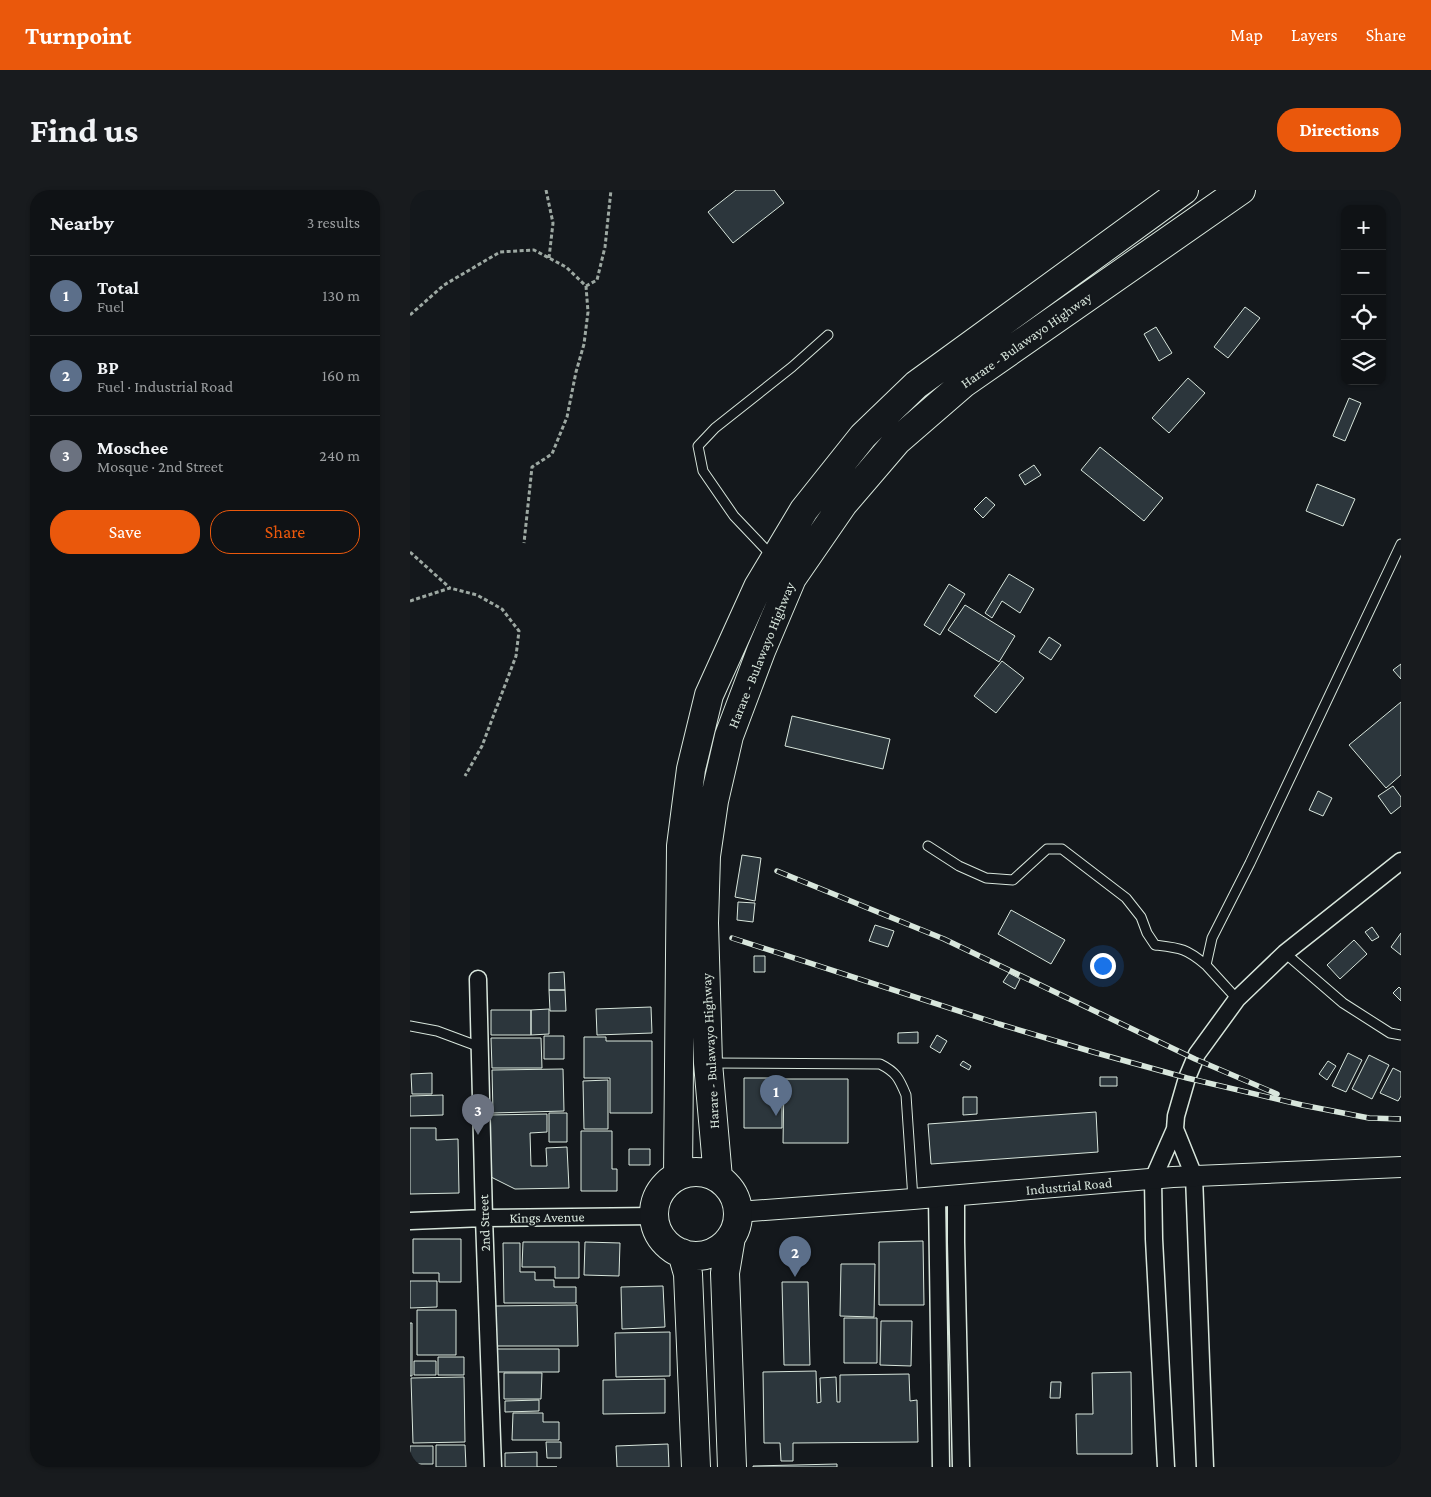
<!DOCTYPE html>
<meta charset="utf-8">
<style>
body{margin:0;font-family:"Crimson Pro",serif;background:#181b1e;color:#f1f3f6}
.controls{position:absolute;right:15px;top:15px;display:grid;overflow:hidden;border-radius:10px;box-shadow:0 1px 4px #0004}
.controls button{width:45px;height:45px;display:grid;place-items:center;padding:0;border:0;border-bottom:1px solid #2f3234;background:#0f1215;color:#f1f3f6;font:25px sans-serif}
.you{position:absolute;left:692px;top:775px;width:18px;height:18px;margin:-12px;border:4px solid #fff;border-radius:50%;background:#1a73e8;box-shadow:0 0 0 8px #1a73e833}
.badge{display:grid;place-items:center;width:32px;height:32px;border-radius:50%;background:#ea580c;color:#fff;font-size:16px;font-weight:700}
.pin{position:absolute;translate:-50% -41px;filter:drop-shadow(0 1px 2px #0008)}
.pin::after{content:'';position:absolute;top:26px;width:18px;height:15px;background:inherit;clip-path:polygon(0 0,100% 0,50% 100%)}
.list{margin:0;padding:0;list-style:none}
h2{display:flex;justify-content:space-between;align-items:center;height:65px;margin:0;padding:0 20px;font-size:21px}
h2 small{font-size:16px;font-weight:400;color:#9b9ea0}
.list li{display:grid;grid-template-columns:32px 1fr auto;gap:15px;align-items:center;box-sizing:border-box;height:80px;padding:0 20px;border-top:1px solid #2f3234}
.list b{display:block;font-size:19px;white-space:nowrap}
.list p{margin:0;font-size:16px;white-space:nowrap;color:#9b9ea0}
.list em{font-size:16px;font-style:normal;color:#9b9ea0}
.actions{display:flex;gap:10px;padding:15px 20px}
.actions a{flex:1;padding:11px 0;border:1px solid #ea580c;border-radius:20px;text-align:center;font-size:18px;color:#ea580c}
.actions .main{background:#ea580c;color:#fff}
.icon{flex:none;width:28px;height:28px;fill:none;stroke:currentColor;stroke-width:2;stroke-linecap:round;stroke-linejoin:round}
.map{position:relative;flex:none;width:991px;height:1277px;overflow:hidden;border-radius:20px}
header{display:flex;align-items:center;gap:30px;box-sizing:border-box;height:70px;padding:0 25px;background:#ea580c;color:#fff}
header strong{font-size:24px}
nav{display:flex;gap:28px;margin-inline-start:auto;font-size:18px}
.intro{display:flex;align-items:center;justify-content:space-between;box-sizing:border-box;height:120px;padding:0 30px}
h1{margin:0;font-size:35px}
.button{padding:12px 22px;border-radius:20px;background:#ea580c;color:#fff;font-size:18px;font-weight:700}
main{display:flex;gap:30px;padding:0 30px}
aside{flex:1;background:#0f1215;border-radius:20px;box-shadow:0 1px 4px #0004}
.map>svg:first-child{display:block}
.building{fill:#2c363c;stroke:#d8e6dc}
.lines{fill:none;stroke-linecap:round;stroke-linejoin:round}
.service-casing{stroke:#d8e6dc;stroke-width:11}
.minor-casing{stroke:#d8e6dc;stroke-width:19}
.tertiary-casing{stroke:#d8e6dc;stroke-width:22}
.trunk-casing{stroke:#d8e6dc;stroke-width:30}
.path{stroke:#9da8a2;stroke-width:3;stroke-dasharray:4 2.5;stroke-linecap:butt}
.service{stroke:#14181c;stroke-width:9}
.minor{stroke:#14181c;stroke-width:16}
.tertiary{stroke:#14181c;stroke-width:20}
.trunk{stroke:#14181c;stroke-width:28}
.rail-casing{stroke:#d8e6dc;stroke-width:5.5}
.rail{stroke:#14181c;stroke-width:4;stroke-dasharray:11;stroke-linecap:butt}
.labels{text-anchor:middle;stroke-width:4;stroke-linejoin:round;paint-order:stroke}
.street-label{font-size:14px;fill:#d8e6dc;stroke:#14181c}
</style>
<header>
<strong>Turnpoint</strong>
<nav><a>Map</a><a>Layers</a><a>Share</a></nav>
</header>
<div class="intro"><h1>Find us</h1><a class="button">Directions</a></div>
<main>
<aside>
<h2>Nearby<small>3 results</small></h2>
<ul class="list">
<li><span class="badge" style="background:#5c6f8a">1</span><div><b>Total</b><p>Fuel</p></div><em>130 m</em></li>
<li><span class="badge" style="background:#5c6f8a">2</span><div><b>BP</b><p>Fuel · Industrial Road</p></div><em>160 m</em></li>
<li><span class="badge" style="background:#6b7280">3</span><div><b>Moschee</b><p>Mosque · 2nd Street</p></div><em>240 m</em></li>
</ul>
<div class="actions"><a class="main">Save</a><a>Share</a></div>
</aside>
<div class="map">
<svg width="991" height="1277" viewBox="0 0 991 1277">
<rect width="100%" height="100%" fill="#14181c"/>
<path class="building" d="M 326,0 L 364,0 L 374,13 L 323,53 L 298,22 Z
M 835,117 L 850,128 L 818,168 L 804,157 Z
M 746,137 L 762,163 L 749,171 L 734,144 Z
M 778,188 L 795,203 L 759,243 L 742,228 Z
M 939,208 L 951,213 L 935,251 L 923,246 Z
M 690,257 L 753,308 L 734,331 L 671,280 Z
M 624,275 L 631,285 L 615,295 L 609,285 Z
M 907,294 L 945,309 L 933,336 L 896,321 Z
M 576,307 L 585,315 L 573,328 L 564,319 Z
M 599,384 L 624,399 L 610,423 L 592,411 L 582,428 L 575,423 Z
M 539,394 L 555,404 L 530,445 L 514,435 Z
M 555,415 L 605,446 L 589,472 L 538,440 Z
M 639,447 L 651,455 L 641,470 L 629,462 Z
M 592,471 L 614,488 L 586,523 L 564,506 Z
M 991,474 L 991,489 L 983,480 Z
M 991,512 L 991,585 L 976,598 L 939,555 Z
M 382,526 L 480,549 L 473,579 L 375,556 Z
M 983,596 L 991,607 L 991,616 L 981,624 L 968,606 Z
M 908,601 L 922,608 L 913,626 L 899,620 Z
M 332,665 L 351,668 L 345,711 L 325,707 Z
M 328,712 L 345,713 L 343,732 L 327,730 Z
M 601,720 L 655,750 L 641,774 L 588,744 Z
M 465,735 L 484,741 L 478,757 L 459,751 Z
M 962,737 L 969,747 L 962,751 L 955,742 Z
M 991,743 L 991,765 L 981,757 Z
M 944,750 L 957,764 L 930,789 L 917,775 Z
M 344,766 L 355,766 L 355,782 L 344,782 Z
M 154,782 L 155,800 L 139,800 L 139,783 Z
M 599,783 L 610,789 L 605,799 L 593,792 Z
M 989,797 L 991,799 L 991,811 L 983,803 Z
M 139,800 L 155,800 L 156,821 L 140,821 Z
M 241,817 L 242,843 L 187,845 L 186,819 Z
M 139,819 L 139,844 L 121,845 L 121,820 Z
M 81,820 L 121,820 L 121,845 L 81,845 Z
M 508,842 L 508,853 L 488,853 L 488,843 Z
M 527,845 L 537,851 L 530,863 L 520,857 Z
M 134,846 L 154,846 L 154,869 L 134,869 Z
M 174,847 L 196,847 L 196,851 L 242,851 L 242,923 L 200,923 L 200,888 L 174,888 Z
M 81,848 L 131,848 L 132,878 L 82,878 Z
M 938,863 L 952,870 L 936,902 L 922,896 Z
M 959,865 L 979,875 L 962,909 L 942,899 Z
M 553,871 L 561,876 L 559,880 L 550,875 Z
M 918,871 L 926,876 L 917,890 L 909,884 Z
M 983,878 L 991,882 L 991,906 L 988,911 L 970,903 Z
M 153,879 L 154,921 L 83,923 L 82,880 Z
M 22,883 L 22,904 L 2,904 L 1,884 Z
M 690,887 L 707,887 L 707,896 L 690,896 Z
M 334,888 L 372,888 L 372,938 L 334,938 Z
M 374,889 L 438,889 L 438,953 L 373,953 Z
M 198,890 L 198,939 L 174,939 L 173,891 Z
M 33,905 L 33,925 L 0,926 L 0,906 Z
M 553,907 L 567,907 L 567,924 L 553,925 Z
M 686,922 L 688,962 L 521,974 L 518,934 Z
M 139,923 L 157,923 L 157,952 L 139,952 Z
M 137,924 L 137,942 L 120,943 L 121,976 L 137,976 L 136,958 L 157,957 L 159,998 L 105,999 L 81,987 L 79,925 Z
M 0,938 L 26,938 L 26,950 L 48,949 L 49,1003 L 0,1004 Z
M 171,941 L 202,941 L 202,979 L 207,979 L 207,1001 L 171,1001 Z
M 219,959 L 240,959 L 240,975 L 219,975 Z
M 3,1049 L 51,1049 L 51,1092 L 29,1092 L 29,1083 L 3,1083 Z
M 513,1051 L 514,1115 L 469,1115 L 469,1052 Z
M 113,1052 L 169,1052 L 169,1088 L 145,1088 L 145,1077 L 112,1077 Z
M 175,1052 L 210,1053 L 209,1086 L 174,1085 Z
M 93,1053 L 110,1053 L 110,1082 L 125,1082 L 125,1090 L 144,1090 L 144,1097 L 166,1097 L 166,1113 L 94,1113 Z
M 431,1074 L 465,1074 L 464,1127 L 430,1126 Z
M 0,1091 L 27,1091 L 27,1117 L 0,1118 Z
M 372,1092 L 398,1092 L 400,1175 L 374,1175 Z
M 253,1096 L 255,1137 L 212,1139 L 211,1097 Z
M 167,1115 L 168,1156 L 85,1156 L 85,1116 Z
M 7,1120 L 46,1120 L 46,1165 L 7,1165 Z
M 434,1128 L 467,1128 L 467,1173 L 434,1173 Z
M 471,1131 L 502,1131 L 501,1176 L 470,1175 Z
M 0,1133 L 2,1133 L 2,1186 L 0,1186 Z
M 260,1142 L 260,1186 L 206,1187 L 205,1143 Z
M 87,1159 L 149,1159 L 149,1182 L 87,1182 Z
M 28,1167 L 54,1167 L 54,1185 L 28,1185 Z
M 4,1171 L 26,1171 L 26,1185 L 4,1185 Z
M 406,1181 L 407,1213 L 411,1212 L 410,1188 L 426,1187 L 427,1212 L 430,1212 L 430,1185 L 499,1184 L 500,1211 L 507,1210 L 508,1252 L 383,1253 L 383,1271 L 371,1271 L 370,1253 L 354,1253 L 353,1182 Z
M 721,1182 L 722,1264 L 667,1264 L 666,1224 L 683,1224 L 682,1183 Z
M 94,1183 L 132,1183 L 131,1209 L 94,1209 Z
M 54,1187 L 55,1252 L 3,1253 L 1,1188 Z
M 255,1189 L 255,1223 L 193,1224 L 193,1190 Z
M 641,1192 L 651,1192 L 650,1208 L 640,1208 Z
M 129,1210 L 129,1221 L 95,1222 L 95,1211 Z
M 103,1223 L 133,1223 L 133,1232 L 149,1232 L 149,1250 L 102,1250 Z
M 136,1252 L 151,1252 L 151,1268 L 137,1268 Z
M 258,1254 L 259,1277 L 207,1277 L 206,1256 Z
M 26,1255 L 55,1255 L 56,1277 L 26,1277 Z
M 0,1256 L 23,1256 L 23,1274 L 0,1274 Z
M 127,1262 L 127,1277 L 147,1277 L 95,1277 L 95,1263 Z
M 427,1274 L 427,1277 L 343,1277 L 343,1276 Z"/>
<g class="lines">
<defs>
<path id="service" d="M 363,367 L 324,326 L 293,281 L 288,256 L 305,238 L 382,177 L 418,145
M 518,656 L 549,676 L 576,688 L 603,690 L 637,659 L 652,659 L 716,708 L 731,727 L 737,743 L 745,755 C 770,758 776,758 796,775
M 875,763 L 933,813 L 980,843 L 991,845
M 827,809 L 796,775 L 802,748 L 840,673 L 991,354
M 0,836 L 27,841 L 70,857
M 300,873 L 470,874 C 486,882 489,888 496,905 L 503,1009"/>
<path id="minor" d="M 68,789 L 74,1028 L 83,1277
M 546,1006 L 546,1052 L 551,1277
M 527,1007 L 531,1277
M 0,1031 L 74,1028 L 244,1026
M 756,1277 L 744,1049 L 743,989 L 765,939
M 795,1277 L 784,986 L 765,939 L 766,926 L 777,888 L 787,864 L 827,809 L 875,763 L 991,671"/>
<path id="tertiary" d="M 328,1022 L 503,1009 L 763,987 L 991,977"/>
<path id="trunk" d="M244 1024a42 42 0 1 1 84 0a42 42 0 1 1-84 0Z
M 268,986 L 271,656 L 281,579 L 299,505 L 348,397 L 394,320 L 453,246 L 506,195 L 774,0
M 308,988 L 298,873 L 294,733 L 296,666 L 304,611 L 319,546 L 351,461 L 382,388 L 433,314 L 487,251 L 554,193 L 831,0
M 321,1047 L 315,1083 L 322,1277
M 272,1063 L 278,1084 L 286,1277"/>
</defs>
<use href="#service" class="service-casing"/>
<use href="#minor" class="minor-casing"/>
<use href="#tertiary" class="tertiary-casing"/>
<use href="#trunk" class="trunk-casing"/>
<path class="path" d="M 136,0 L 143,33 L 139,68
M 176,96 L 187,90 L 195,57 L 201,0
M 0,125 L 34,95 L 90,62 L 124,60 L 156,77 L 176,96 L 178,122 L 174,154 L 166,182 L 157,227 L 142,264 L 122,277 L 114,353
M 0,362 L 40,398
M 0,411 L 40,398 L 67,405 L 92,419 L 109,441 L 106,466 L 72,556 L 55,586"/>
<use href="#service" class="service"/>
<use href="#minor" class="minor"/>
<use href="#tertiary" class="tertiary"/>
<use href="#trunk" class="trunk"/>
<defs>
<path id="rail" d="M 367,681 L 534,749 L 785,869 L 867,904
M 322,748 L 589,834 L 683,862 L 777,888 L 892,915 L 959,928 L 991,929"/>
</defs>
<use href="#rail" class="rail-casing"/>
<use href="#rail" class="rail"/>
</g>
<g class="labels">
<g class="street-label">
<text transform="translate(616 150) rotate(-35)" y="5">Harare - Bulawayo Highway</text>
<text transform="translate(351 465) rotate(-68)" y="5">Harare - Bulawayo Highway</text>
<text transform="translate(300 861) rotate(-93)" y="5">Harare - Bulawayo Highway</text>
<text transform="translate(659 996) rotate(-5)" y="5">Industrial Road</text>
<text transform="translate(137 1027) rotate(-1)" y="5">Kings Avenue</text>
<text transform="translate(74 1033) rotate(-92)" y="5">2nd Street</text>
</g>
</g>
</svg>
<div class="controls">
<button>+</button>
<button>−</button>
<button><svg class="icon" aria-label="locate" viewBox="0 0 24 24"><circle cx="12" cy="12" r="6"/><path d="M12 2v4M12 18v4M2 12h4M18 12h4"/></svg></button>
<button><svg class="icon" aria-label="layers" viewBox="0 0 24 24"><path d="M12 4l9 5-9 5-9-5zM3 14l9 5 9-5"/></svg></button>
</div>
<div class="you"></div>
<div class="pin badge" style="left:366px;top:926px;background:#5c6f8a">1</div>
<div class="pin badge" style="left:385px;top:1087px;background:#5c6f8a">2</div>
<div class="pin badge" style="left:68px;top:945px;background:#6b7280">3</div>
</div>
</main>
